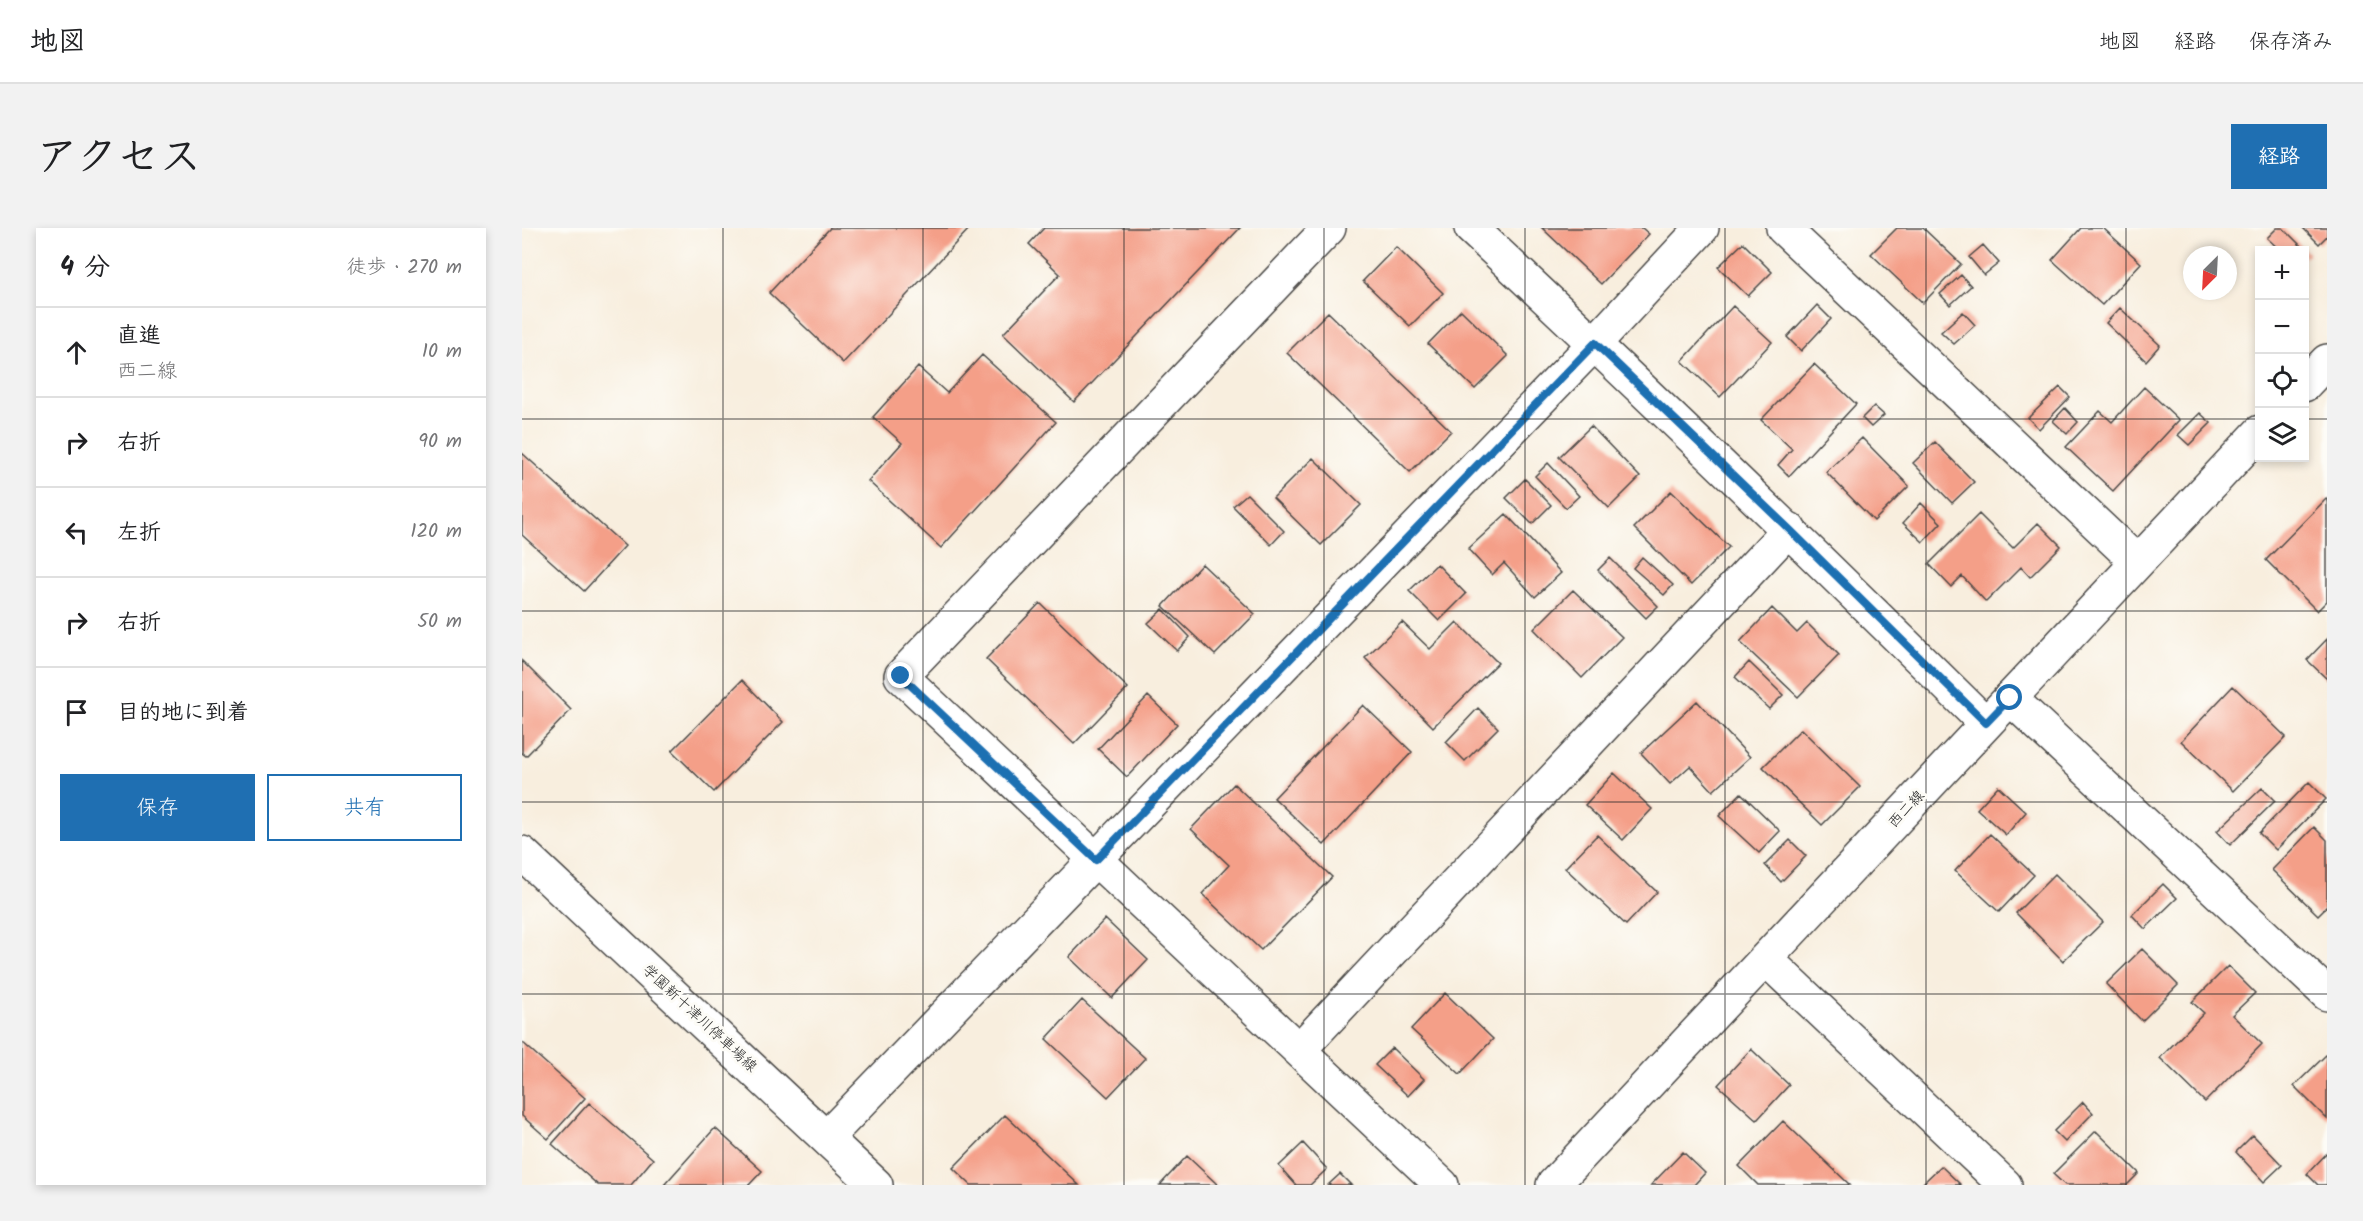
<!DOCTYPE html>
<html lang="ja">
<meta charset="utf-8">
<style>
body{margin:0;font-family:Kalam,"Klee One",sans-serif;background:#f2f2f2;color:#202124}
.controls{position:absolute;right:18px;top:18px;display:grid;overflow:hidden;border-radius:0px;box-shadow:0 3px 9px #0003}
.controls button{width:54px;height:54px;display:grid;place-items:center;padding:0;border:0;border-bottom:2px solid #e0e0e0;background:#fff;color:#202124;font:30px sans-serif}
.compass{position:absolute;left:1661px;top:18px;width:54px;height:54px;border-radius:50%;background:#fff;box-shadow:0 3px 9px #0003;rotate:204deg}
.stop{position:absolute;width:18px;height:18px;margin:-14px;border:4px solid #1f6fb2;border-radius:50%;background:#fff}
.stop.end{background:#1f6fb2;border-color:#fff;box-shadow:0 2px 6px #0008}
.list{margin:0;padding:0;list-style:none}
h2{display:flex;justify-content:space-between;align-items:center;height:78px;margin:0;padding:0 24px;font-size:26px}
h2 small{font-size:20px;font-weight:400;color:#757577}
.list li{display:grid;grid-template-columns:39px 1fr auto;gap:18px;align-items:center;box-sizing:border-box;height:90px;padding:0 24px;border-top:2px solid #e0e0e0}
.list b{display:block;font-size:22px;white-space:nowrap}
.list p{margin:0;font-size:20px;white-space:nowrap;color:#757577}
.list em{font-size:20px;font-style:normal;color:#757577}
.actions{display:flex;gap:12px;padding:18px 24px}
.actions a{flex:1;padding:14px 0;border:2px solid #1f6fb2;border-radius:0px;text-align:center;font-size:21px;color:#1f6fb2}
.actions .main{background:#1f6fb2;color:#fff}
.icon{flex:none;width:33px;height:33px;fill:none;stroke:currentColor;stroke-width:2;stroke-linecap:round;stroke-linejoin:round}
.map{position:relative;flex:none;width:1805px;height:957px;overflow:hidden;border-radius:0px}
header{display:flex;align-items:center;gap:36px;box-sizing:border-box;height:84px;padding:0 30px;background:#fff;border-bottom:2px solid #e0e0e0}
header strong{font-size:28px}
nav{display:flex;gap:33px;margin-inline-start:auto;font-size:21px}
.intro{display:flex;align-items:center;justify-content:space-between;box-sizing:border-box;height:144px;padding:0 36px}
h1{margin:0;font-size:42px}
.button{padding:15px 27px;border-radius:0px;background:#1f6fb2;color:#fff;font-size:21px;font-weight:700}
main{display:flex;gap:36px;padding:0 36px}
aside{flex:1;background:#fff;border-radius:0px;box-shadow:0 3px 9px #0003}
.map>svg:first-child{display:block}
.building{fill:#f49f88}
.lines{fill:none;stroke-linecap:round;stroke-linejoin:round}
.street-casing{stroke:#4a4846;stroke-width:36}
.secondary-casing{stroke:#4a4846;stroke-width:36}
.street{stroke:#fff;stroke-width:33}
.secondary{stroke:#fff;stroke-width:33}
.route{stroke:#1f6fb2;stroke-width:8}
.grid{fill:none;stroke:#2b2b2b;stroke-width:1.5;stroke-opacity:0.55}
.labels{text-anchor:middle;stroke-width:6;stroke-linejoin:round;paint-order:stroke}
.street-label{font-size:15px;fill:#2b2b2b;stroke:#fdfcf7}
</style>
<header>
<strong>地図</strong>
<nav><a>地図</a><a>経路</a><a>保存済み</a></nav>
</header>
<div class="intro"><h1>アクセス</h1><a class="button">経路</a></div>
<main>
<aside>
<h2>4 分<small>徒歩 · 270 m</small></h2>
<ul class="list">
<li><svg class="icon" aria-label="ahead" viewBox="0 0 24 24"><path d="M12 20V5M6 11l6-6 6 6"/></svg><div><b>直進</b><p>西二線</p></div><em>10 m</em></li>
<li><svg class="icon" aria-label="right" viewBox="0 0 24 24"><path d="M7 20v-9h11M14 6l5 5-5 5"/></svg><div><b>右折</b></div><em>90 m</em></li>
<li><svg class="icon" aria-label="left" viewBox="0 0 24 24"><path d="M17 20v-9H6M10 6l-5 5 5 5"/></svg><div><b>左折</b></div><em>120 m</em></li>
<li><svg class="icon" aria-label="right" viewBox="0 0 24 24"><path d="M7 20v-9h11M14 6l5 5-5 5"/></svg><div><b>右折</b></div><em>50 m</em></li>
<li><svg class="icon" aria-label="arrive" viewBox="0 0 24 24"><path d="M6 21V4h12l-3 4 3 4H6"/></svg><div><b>目的地に到着</b></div></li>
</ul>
<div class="actions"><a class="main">保存</a><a>共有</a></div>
</aside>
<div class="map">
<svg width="1805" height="957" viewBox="0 0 1805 957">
<rect width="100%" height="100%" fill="#fdfcf7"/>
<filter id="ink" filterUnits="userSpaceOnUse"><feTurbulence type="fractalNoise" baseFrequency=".0167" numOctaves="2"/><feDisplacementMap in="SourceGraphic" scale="12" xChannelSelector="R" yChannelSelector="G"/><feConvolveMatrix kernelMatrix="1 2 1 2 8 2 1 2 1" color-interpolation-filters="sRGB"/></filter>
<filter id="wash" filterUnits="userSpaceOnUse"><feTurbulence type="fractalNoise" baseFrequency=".008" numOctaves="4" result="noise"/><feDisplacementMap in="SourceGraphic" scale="24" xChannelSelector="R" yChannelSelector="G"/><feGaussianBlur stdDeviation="1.35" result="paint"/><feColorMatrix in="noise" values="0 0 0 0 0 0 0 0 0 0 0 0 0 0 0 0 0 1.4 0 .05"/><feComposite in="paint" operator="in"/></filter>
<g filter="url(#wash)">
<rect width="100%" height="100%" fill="#f8eede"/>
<g id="blocks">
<path class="building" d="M 308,0 L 448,0 L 321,135 L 247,65 Z
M 522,0 L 718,0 L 552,174 L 481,106 L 538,46 L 507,16 Z
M 1020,0 L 1120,0 L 1127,6 L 1079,56 Z
M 1375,0 L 1401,0 L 1439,36 L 1401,75 L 1349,26 Z
M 1559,0 L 1581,0 L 1619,35 L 1580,77 L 1530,32 Z
M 1755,0 L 1761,0 L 1787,26 L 1782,30 L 1782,22 L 1758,22 L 1745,10 Z
M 1781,0 L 1805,0 L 1805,8 L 1797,16 Z
M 1221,15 L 1250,44 L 1226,68 L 1196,39 Z
M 1461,17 L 1477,35 L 1462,47 L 1447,29 Z
M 874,19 L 921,65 L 888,98 L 841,53 Z
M 1439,47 L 1449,58 L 1428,77 L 1418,66 Z
M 1295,77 L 1309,91 L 1279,123 L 1265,109 Z
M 1211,78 L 1250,114 L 1198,169 L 1160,133 Z
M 1598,80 L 1638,117 L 1624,133 L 1584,95 Z
M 939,82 L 986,128 L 953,161 L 906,116 Z
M 806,84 L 929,203 L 888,244 L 765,125 Z
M 1441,84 L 1453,97 L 1432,116 L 1419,104 Z
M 460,127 L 534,194 L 419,320 L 346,253 L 380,215 L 351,189 L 396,139 L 425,165 Z
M 1292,136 L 1334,176 L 1267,248 L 1256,237 L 1270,221 L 1239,192 Z
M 1538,159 L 1548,169 L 1517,201 L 1506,190 Z
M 1622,159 L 1657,192 L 1591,263 L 1544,219 L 1578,183 L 1590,194 Z
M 1352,178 L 1362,187 L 1349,199 L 1340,190 Z
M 1543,180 L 1556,194 L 1545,206 L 1531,193 Z
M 1678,185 L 1689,195 L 1667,217 L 1656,207 Z
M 1069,198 L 1118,249 L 1087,280 L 1037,229 Z
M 1340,210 L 1387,258 L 1352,293 L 1304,244 Z
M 1413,214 L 1452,254 L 1430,275 L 1391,235 Z
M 0,225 L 103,318 L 62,363 L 0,307 Z
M 791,230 L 839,277 L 799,317 L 751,270 Z
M 1026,235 L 1057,268 L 1044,280 L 1013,248 Z
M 1003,251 L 1029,277 L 1010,296 L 984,270 Z
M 1149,263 L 1207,319 L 1169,357 L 1112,300 Z
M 725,266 L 762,303 L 749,317 L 711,278 Z
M 1805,270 L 1805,373 L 1795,383 L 1744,332 Z
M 1399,275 L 1419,295 L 1401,314 L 1381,295 Z
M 984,286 L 1039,345 L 1013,369 L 982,335 L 970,347 L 946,321 Z
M 1457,286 L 1491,320 L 1516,295 L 1539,318 L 1508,349 L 1499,339 L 1464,374 L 1440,348 L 1429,359 L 1407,336 Z
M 1120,329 L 1151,357 L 1142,367 L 1111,340 Z
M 1088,330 L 1136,378 L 1124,390 L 1076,342 Z
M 680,336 L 733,386 L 693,427 L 641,378 Z
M 915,336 L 944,366 L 917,393 L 887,363 Z
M 1051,362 L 1100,409 L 1060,450 L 1012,401 Z
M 518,375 L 606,460 L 552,516 L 464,431 Z
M 1250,380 L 1275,405 L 1285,395 L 1317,427 L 1276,469 L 1218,414 Z
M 641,381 L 668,409 L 655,423 L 626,395 Z
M 880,394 L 908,421 L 935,394 L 976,435 L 911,499 L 843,430 Z
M 1805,411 L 1805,451 L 1785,432 Z
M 0,433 L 49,482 L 4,528 L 0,525 Z
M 1227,434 L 1261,467 L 1247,481 L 1213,449 Z
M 220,452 L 261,494 L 192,564 L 150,523 Z
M 1711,458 L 1764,509 L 1711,563 L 1659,513 Z
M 626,468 L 655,496 L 605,549 L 576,521 Z
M 1175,473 L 1228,529 L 1191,563 L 1168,538 L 1148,556 L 1119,525 Z
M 841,477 L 890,524 L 802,617 L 752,570 Z
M 956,480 L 976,500 L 943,533 L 924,514 Z
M 1279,501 L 1338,559 L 1300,597 L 1241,539 Z
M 1092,545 L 1130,581 L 1101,612 L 1063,577 Z
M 1787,554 L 1804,571 L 1754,622 L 1737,605 Z
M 712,556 L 810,649 L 739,722 L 680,666 L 707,637 L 669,601 Z
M 1476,558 L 1504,584 L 1484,607 L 1455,581 Z
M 1740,560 L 1753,573 L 1708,617 L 1695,603 Z
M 1219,565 L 1258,603 L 1237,625 L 1197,588 Z
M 1792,599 L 1805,612 L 1805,678 L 1796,687 L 1750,642 Z
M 1468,606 L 1512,647 L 1477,684 L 1433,643 Z
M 1075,607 L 1135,664 L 1104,697 L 1043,640 Z
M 1268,612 L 1284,628 L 1259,654 L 1243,637 Z
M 1533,646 L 1581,694 L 1541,733 L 1494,685 Z
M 1641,656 L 1655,670 L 1623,701 L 1610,687 Z
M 583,691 L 626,732 L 590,770 L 547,729 Z
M 1620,721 L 1656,757 L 1620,793 L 1584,756 Z
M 1706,738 L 1733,765 L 1710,787 L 1740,816 L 1683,874 L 1638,830 L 1682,785 L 1670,774 Z
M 923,765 L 971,811 L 938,846 L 889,801 Z
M 560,772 L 623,830 L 586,869 L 524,811 Z
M 0,814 L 63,870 L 26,911 L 0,888 Z
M 870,820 L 902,851 L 886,868 L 853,837 Z
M 1229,821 L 1267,857 L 1235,892 L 1196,857 Z
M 1805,826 L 1805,891 L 1772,858 Z
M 1561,874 L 1571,885 L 1543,914 L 1532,903 Z
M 67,875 L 131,931 L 109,957 L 76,957 L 30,916 Z
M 483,887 L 557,957 L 449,957 L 431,940 Z
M 1261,893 L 1328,957 L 1236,957 L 1217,938 Z
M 193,900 L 240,943 L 227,957 L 142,957 Z
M 1574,903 L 1617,945 L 1605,957 L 1543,957 L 1531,946 Z
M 1731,907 L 1760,937 L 1742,954 L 1714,924 Z
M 781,915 L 805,941 L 788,957 L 774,957 L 757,938 Z
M 1161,924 L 1183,945 L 1172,957 L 1129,957 Z
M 1805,925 L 1805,957 L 1796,957 L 1785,946 Z
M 665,928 L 696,957 L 638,957 Z
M 1419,938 L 1439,957 L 1399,957 Z
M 818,946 L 829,957 L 806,957 Z"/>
</g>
</g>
<g filter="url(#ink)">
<use href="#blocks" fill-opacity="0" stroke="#4a4846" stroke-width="1.5"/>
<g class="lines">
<defs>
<path id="street" d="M 807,0 L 379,448 L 920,957
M 949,0 C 1123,162 1294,328 1463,495
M 1261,0 L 1615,334
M 1488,470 L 1805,766
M 1245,732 L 1483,957
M 777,822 L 1267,301
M 305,909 L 1073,115 L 1180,0"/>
<path id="secondary" d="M 1782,157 L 1805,133
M 0,625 L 354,957
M 1031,957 C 1268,708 1502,455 1738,204"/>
</defs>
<use href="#street" class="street-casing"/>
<use href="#secondary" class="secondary-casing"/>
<use href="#street" class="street"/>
<use href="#secondary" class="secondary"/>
</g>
</g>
<g class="lines" filter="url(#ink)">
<path class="route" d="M 379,448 L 574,632 L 1073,115 L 1267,301 L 1464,495 L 1488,470"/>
</g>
<path class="grid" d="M 201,0 L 201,957M 401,0 L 401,957M 602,0 L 602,957M 802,0 L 802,957M 1003,0 L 1003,957M 1203,0 L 1203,957M 1404,0 L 1404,957M 1604,0 L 1604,957M 0,191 L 1738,191M 1782,191 L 1805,191M 0,383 L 1805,383M 0,574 L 1805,574M 0,766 L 1805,766"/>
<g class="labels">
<g class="street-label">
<text transform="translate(1384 581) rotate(-47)" y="5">西二線</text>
<text transform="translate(178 790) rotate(43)" y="5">学園新十津川停車場線</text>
</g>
</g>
</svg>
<div class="controls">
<button>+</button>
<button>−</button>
<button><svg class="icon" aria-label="locate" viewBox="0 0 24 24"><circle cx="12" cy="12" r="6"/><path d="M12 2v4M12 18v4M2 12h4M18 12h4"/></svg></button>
<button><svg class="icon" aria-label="layers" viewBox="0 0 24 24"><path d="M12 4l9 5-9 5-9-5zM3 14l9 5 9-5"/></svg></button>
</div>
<svg class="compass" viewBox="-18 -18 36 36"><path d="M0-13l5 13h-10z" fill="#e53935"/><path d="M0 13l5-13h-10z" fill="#757577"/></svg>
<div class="stop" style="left:1488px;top:470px"></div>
<div class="stop end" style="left:379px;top:448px"></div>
</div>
</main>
